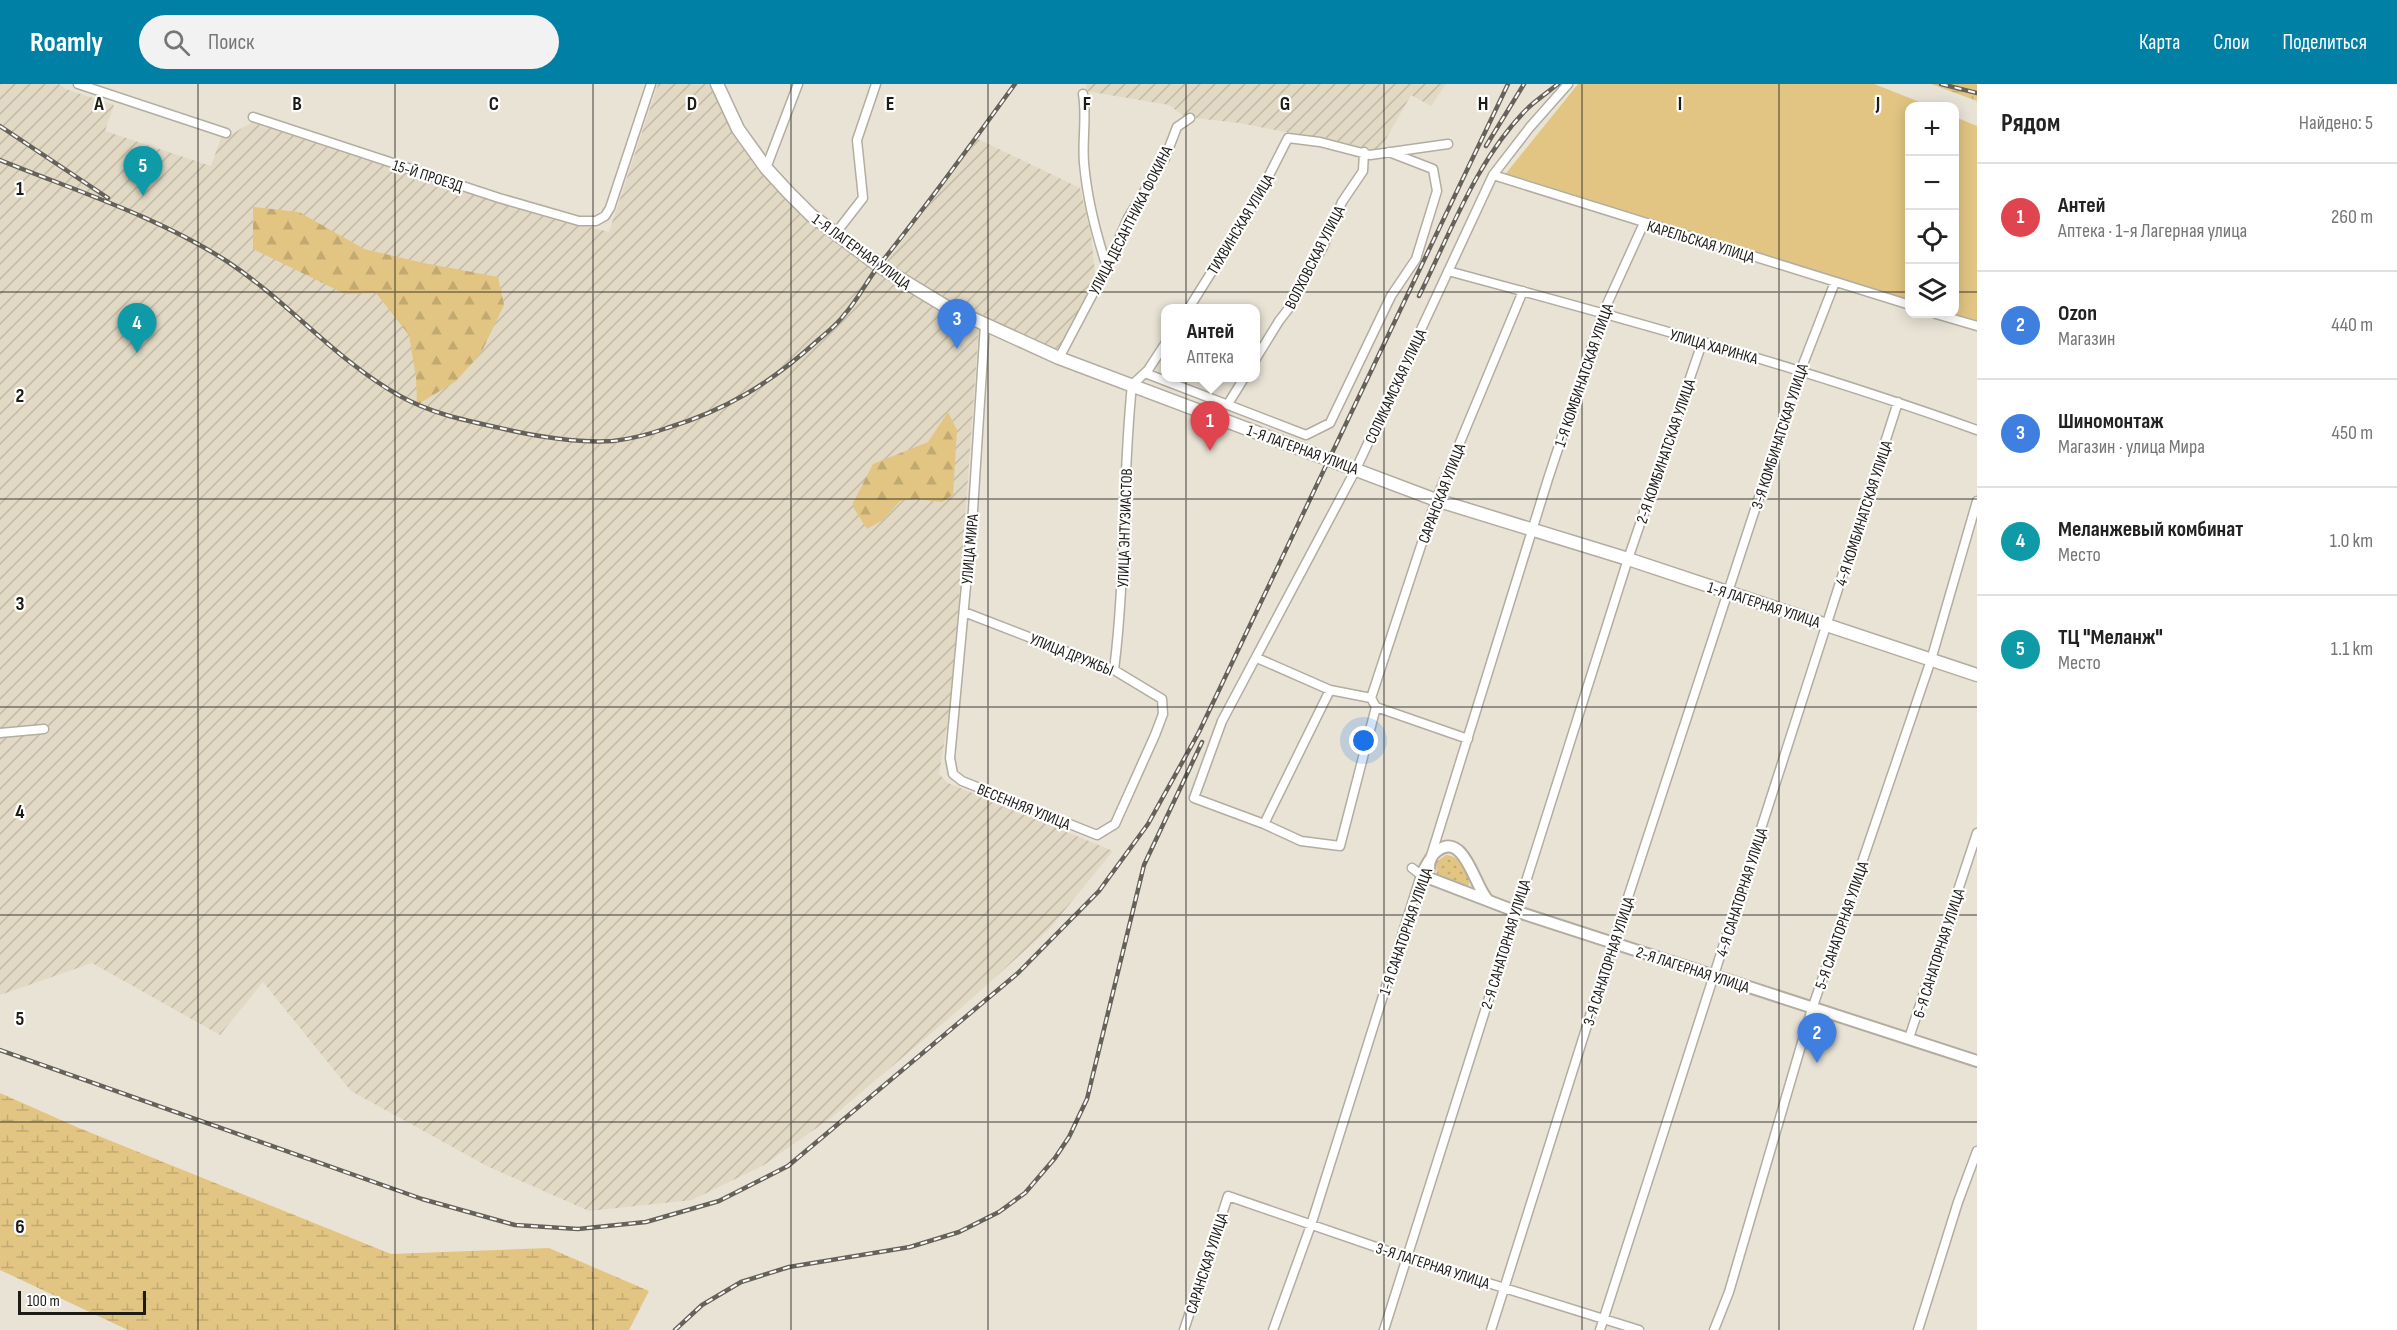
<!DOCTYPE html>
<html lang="ru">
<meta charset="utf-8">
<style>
body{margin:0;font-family:"Sofia Sans Condensed",sans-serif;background:#f2f2f2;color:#222}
.controls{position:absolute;right:18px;top:18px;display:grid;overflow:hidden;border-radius:12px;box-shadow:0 3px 15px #0003}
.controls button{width:54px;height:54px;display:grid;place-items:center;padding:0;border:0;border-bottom:2px solid #e0e0e0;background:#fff;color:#222;font:30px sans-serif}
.scale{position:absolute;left:18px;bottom:15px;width:128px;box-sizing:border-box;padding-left:6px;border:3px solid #1d1b16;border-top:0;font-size:16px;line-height:21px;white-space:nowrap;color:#1d1b16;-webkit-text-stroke:4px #fff;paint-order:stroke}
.you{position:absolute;left:1364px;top:657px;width:21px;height:21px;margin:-15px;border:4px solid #fff;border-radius:50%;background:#1a73e8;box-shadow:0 0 0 9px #1a73e833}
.badge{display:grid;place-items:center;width:39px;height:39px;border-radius:50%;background:#0080a4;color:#fff;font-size:20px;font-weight:700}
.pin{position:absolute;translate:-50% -50px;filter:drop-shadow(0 2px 3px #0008)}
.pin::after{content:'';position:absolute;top:32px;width:21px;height:18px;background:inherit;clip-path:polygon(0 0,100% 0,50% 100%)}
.popup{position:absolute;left:1161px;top:220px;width:99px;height:78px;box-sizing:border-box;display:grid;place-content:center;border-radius:12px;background:#fff;filter:drop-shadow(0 2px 4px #0005);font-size:20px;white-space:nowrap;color:#767676}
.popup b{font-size:22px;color:#222}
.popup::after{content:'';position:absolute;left:50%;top:100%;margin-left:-12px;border:12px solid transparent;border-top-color:#fff}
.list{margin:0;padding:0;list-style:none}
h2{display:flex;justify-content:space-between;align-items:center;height:78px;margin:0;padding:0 24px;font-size:26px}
h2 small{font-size:20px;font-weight:400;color:#767676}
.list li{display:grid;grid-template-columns:39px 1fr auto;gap:18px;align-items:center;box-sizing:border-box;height:108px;padding:0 24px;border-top:2px solid #e0e0e0}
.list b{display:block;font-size:22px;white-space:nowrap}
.list p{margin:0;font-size:20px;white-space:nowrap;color:#767676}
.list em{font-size:20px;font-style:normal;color:#767676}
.icon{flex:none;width:33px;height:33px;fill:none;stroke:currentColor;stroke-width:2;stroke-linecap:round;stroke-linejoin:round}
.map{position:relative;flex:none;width:1977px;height:1246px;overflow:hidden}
header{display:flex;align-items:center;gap:36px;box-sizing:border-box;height:84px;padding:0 30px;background:#0080a4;color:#fff}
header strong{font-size:28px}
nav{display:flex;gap:33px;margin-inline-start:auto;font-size:21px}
.search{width:420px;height:54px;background:#f2f2f2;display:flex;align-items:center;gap:15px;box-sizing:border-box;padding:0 21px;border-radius:33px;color:#767676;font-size:22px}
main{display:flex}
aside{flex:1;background:#fff}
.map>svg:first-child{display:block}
.industrial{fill:url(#industrial-furrows)}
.grass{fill:url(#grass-dots)}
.forest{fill:url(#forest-firs)}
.wetland{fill:url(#wetland-marsh)}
.green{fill:#e2c582}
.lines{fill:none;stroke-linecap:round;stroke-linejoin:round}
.minor-casing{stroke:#b2ada0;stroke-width:11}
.tertiary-casing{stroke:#b2ada0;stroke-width:14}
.secondary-casing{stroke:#b2ada0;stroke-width:15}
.minor{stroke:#fff;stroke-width:8}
.tertiary{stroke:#fff;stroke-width:10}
.secondary{stroke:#fff;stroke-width:12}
.rail-casing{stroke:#66625a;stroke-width:4.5}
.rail{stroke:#fff;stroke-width:2;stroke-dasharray:7;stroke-linecap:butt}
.grid{fill:none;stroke:#1d1b16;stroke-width:1.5;stroke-opacity:0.55}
.labels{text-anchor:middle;stroke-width:4.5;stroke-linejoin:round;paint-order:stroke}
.street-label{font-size:16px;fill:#1d1b16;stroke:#fff}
.grid-label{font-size:20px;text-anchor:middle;font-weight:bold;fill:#1d1b16;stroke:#fff;stroke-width:4.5;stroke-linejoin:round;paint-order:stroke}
</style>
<header>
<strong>Roamly</strong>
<div class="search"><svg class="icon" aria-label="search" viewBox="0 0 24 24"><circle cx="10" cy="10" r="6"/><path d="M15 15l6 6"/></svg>Поиск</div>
<nav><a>Карта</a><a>Слои</a><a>Поделиться</a></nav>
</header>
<main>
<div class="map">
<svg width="1977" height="1246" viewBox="0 0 1977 1246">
<defs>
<pattern id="industrial-furrows" width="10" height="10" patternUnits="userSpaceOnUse" patternTransform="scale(1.5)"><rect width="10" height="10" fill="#e2d9c4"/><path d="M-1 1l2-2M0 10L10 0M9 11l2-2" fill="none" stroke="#c1baa8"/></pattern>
<pattern id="grass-dots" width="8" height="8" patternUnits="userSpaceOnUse" patternTransform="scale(1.5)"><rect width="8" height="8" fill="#e2c582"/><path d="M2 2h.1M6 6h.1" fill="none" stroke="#c1a970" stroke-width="1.8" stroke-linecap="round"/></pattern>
<pattern id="forest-firs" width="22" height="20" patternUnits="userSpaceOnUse" patternTransform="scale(1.5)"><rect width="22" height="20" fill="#e2c582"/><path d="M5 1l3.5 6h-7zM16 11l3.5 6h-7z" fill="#c1a970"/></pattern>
<pattern id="wetland-marsh" width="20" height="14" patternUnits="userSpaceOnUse" patternTransform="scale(1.5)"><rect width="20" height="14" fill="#e2c582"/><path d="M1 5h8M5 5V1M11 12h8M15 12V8" fill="none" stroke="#c1a970"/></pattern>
</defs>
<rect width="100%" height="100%" fill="#e9e3d6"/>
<path class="industrial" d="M 0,0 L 59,0 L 66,5 L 114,21 L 105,47 L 211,82 L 222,51 L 227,53 L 254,37 L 498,118 L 609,148 L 658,0 L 709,0 L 723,29 L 759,87 L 801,130 L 844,163 L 979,243 L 952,611 L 939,690 L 948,699 L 1113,767 L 1050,844 L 961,924 L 832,1033 L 764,1081 L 692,1116 L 589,1127 L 487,1082 L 351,1007 L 263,898 L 220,951 L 92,879 L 0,911 Z
M 1086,0 L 1446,0 L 1431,22 L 1411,11 L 1379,67 L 1367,67 L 1315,54 L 1240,39 L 1185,33 L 1169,21 L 1086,7 Z
M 978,55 L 1080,104 L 1091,151 L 1095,189 L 1090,207 L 1060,268 L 931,209 L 884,181 Z"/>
<path class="grass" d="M 1446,771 C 1459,771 1470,788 1469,801 L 1466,803 L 1437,791 L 1436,778 Z"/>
<path class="forest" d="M 253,123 L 299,128 L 364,165 L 424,179 L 498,193 L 504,221 L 481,269 L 456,297 L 417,321 L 416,294 L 409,251 L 376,209 L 345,210 L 253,165 Z
M 948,328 L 957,346 L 953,411 L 942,418 L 916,415 L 900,417 L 883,436 L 867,445 L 853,423 L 853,419 L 873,380 L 928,358 Z"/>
<path class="wetland" d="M 1931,0 L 1977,0 L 1977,17 Z
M 0,1009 L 79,1044 L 391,1170 L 549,1164 L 649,1207 L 629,1246 L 128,1246 L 0,1186 Z"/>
<path class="green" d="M 1578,0 L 1874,0 L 1930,22 L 1910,22 L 1909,218 L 1503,93 Z
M 1955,33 L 1977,42 L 1977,239 L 1947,230 L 1954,230 Z"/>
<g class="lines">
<defs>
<path id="minor" d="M 78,0 L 226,49
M 1083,10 C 1087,33 1082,56 1084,79 C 1087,114 1096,150 1107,183
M 253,33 L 499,114 L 579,137 L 596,137 L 605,132 L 610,124 L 651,0
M 766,84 L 798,0
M 1493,91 L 1910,221
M 835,150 L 863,114 L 857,56 L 876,0
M 1448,187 C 1626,235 1804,284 1977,346
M 1189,224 L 1256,117 L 1288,54 L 1320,58 L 1370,71 L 1448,60
M 1936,230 L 1977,242
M 1059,274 L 1107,183 L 1128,134 L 1165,74 L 1177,43 L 1190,34
M 1255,276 L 1279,237 L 1289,224 L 1306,189 L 1322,165 L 1342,118 L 1363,87 L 1364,68
M 1145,289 L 1306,351 L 1330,339 L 1391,212 L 1416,175 L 1437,107 L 1433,85 L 1389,68
M 1228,320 L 1244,294
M 964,528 L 1114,586 L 1162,615 L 1163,630 L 1155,651 L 1115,740 L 1097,751 L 962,697 L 953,690 L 950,674 L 973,426 L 985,240
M 1257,574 L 1330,606 L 1371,614 L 1376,623 L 1468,655
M 1114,586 C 1126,491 1122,396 1132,301 L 1148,286 L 1165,260
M 1371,614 L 1436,416 L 1523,207
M 1376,623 L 1340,762 L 1301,757 L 1264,740 L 1194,714 L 1222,637 L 1356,385 L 1493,91 L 1530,43 L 1568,0
M 0,649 L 44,645
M 1264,740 L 1330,606
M 1431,772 L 1548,395 L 1603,229 L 1644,139
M 1909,954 L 1977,749
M 1184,1246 L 1228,1112 L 1408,1174 L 1639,1246
M 1273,1246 L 1311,1141 L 1421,791 L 1412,784
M 1384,1246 L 1628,475 L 1702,259
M 1491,1246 L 1613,859 L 1800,288 L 1835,198
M 1600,1246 L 1898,318
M 1714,1246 L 1729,1208 L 1810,931 L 1931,576 L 1977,417
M 1918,1246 L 1958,1118 L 1977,1067"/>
<path id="tertiary" d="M 1429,777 L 1421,791 L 1515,827 L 1977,977
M 1429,784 C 1429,778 1431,771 1437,767 C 1465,746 1475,805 1488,816"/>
<path id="secondary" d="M 717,0 L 738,45 L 766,84 L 788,108 L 811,131 L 879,182 L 945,222 L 1059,274 L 1436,416 L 1628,475 L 1977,591"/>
</defs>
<use href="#minor" class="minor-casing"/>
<use href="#tertiary" class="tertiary-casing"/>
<use href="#secondary" class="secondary-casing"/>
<use href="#minor" class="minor"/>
<use href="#tertiary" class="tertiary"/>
<use href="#secondary" class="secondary"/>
<defs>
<path id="rail" d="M 1941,0 L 1977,9
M 0,42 L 108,114
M 1486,62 L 1524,0
M 0,76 C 76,107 159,133 228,178 C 290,219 334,275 400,312 C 436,332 474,338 513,347 C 546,354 579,359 613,357 C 631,355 650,350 667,344 C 726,326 771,299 817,257 C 826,249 837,241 844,231 C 858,216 867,196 880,180 C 927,122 971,60 1015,0
M 1419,212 C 1451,148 1477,74 1529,23 C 1538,15 1548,8 1558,0
M 0,966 L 422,1115 L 515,1141 L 578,1145 L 646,1138 L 719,1117 L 788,1082 L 1018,889 L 1099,807 L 1148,740 L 1199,648 L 1508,0
M 675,1246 L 702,1221 L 741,1198 L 789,1183 L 910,1163 L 959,1148 L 999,1128 L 1025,1109 L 1055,1074 L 1069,1053 L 1087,1015 L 1144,781 L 1202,658"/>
</defs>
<use href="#rail" class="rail-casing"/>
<use href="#rail" class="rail"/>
</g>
<path class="grid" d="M 198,0 L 198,1246M 395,0 L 395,1246M 593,0 L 593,1246M 791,0 L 791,1246M 988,0 L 988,1246M 1186,0 L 1186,1246M 1384,0 L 1384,1246M 1582,0 L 1582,1246M 1779,0 L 1779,1246M 0,208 L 1910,208M 1954,208 L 1977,208M 0,415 L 1977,415M 0,623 L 1977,623M 0,831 L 1977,831M 0,1038 L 1977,1038"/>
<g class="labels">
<g class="street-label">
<text transform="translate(428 91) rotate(18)" y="6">15-Й ПРОЕЗД</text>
<text transform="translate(1130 136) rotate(-63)" y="6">УЛИЦА ДЕСАНТНИКА ФОКИНА</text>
<text transform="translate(1240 140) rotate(-59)" y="6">ТИХВИНСКАЯ УЛИЦА</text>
<text transform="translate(1701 157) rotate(17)" y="6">КАРЕЛЬСКАЯ УЛИЦА</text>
<text transform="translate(862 167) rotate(36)" y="6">1-Я ЛАГЕРНАЯ УЛИЦА</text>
<text transform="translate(1314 173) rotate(-63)" y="6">ВОЛХОВСКАЯ УЛИЦА</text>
<text transform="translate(1714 262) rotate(16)" y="6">УЛИЦА ХАРИНКА</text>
<text transform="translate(1583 291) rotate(-71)" y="6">1-Я КОМБИНАТСКАЯ УЛИЦА</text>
<text transform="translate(1395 302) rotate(-65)" y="6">СОЛИКАМСКАЯ УЛИЦА</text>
<text transform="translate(1779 352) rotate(-72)" y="6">3-Я КОМБИНАТСКАЯ УЛИЦА</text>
<text transform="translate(1303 365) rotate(20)" y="6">1-Я ЛАГЕРНАЯ УЛИЦА</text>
<text transform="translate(1665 367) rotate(-71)" y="6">2-Я КОМБИНАТСКАЯ УЛИЦА</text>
<text transform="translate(1441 409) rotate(-69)" y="6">САРАНСКАЯ УЛИЦА</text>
<text transform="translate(1863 429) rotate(-72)" y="6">4-Я КОМБИНАТСКАЯ УЛИЦА</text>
<text transform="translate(1124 444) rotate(-88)" y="6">УЛИЦА ЭНТУЗИАСТОВ</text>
<text transform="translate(969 465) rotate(-85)" y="6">УЛИЦА МИРА</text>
<text transform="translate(1764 520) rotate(18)" y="6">1-Я ЛАГЕРНАЯ УЛИЦА</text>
<text transform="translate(1072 570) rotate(22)" y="6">УЛИЦА ДРУЖБЫ</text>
<text transform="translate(1024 722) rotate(22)" y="6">ВЕСЕННЯЯ УЛИЦА</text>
<text transform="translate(1741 808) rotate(-72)" y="6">4-Я САНАТОРНАЯ УЛИЦА</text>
<text transform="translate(1841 841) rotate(-71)" y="6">5-Я САНАТОРНАЯ УЛИЦА</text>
<text transform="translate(1405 847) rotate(-71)" y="6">1-Я САНАТОРНАЯ УЛИЦА</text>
<text transform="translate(1505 860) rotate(-73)" y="6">2-Я САНАТОРНАЯ УЛИЦА</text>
<text transform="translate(1938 869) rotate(-72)" y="6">6-Я САНАТОРНАЯ УЛИЦА</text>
<text transform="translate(1608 877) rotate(-72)" y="6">3-Я САНАТОРНАЯ УЛИЦА</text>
<text transform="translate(1693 885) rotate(18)" y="6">2-Я ЛАГЕРНАЯ УЛИЦА</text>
<text transform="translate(1206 1179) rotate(-72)" y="6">САРАНСКАЯ УЛИЦА</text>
<text transform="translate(1433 1181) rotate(18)" y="6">3-Я ЛАГЕРНАЯ УЛИЦА</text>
</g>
</g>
<g class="grid-label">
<text x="99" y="26">A</text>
<text x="297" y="26">B</text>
<text x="494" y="26">C</text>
<text x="692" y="26">D</text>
<text x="890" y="26">E</text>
<text x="1087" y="26">F</text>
<text x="1285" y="26">G</text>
<text x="1483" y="26">H</text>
<text x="1680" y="26">I</text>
<text x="1878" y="26">J</text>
<text x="20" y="111">1</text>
<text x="20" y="318">2</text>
<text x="20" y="526">3</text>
<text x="20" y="734">4</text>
<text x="20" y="941">5</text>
<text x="20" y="1149">6</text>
</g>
</svg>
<div class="controls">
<button>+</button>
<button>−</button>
<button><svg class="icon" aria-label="locate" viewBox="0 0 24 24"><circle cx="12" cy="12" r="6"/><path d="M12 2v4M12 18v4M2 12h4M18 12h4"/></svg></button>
<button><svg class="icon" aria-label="layers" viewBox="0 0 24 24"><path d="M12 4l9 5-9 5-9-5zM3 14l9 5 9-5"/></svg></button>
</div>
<div class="scale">100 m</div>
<div class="you"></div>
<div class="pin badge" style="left:1210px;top:367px;background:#e0444e">1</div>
<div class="popup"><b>Антей</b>Аптека</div>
<div class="pin badge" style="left:1817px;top:979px;background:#3f7fe0">2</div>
<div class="pin badge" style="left:957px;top:265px;background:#3f7fe0">3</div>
<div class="pin badge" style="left:137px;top:269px;background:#0f9aa8">4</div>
<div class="pin badge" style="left:143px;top:112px;background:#0f9aa8">5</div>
</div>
<aside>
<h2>Рядом<small>Найдено: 5</small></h2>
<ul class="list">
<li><span class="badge" style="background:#e0444e">1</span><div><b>Антей</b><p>Аптека · 1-я Лагерная улица</p></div><em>260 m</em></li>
<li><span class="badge" style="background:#3f7fe0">2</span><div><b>Ozon</b><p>Магазин</p></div><em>440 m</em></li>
<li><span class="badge" style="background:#3f7fe0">3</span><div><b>Шиномонтаж</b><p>Магазин · улица Мира</p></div><em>450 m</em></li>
<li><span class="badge" style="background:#0f9aa8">4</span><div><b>Меланжевый комбинат</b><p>Место</p></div><em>1.0 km</em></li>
<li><span class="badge" style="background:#0f9aa8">5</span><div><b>ТЦ &quot;Меланж&quot;</b><p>Место</p></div><em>1.1 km</em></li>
</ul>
</aside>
</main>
